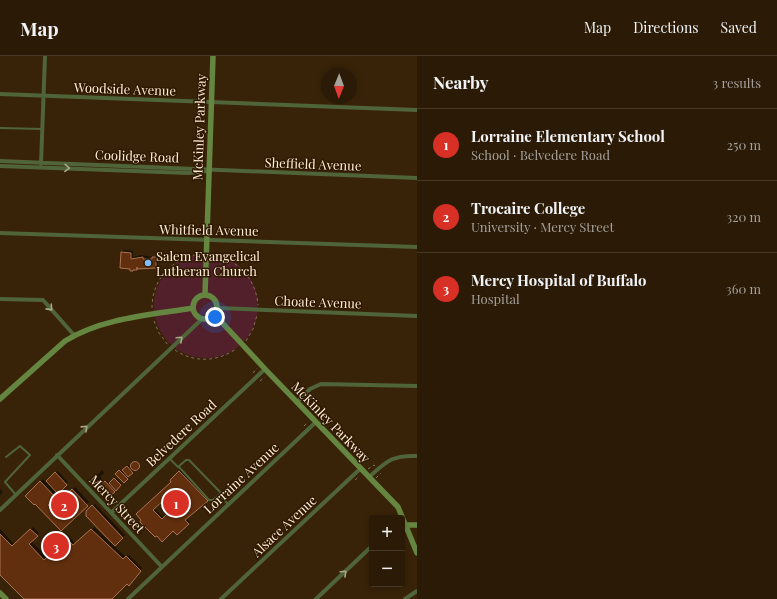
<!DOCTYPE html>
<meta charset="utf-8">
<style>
body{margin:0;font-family:"Playfair Display",serif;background:#362714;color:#f1f3f6}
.controls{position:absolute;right:12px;bottom:12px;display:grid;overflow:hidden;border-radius:4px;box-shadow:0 2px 6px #0003}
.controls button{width:36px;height:36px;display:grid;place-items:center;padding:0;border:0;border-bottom:1px solid #463828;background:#2a1a06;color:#f1f3f6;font:20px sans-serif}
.compass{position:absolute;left:321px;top:12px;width:36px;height:36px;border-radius:50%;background:#2a1a06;box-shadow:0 2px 6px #0003;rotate:181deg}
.you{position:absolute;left:215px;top:261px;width:14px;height:14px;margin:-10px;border:3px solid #fff;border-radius:50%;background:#1a73e8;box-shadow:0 0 0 6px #1a73e833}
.badge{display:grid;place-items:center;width:26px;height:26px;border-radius:50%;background:#d93025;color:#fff;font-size:13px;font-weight:700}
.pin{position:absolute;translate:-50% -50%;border:2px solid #fff;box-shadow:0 1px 4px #0006}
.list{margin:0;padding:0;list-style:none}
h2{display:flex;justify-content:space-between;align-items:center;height:52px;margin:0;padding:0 16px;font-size:17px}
h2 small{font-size:13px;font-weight:400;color:#a5a19b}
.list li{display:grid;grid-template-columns:26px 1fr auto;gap:12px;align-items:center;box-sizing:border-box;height:72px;padding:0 16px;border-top:1px solid #463828}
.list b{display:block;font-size:15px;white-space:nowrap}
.list p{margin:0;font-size:13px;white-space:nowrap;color:#a5a19b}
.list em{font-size:13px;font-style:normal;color:#a5a19b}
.map{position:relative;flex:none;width:417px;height:543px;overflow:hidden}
header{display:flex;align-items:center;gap:24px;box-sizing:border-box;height:56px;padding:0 20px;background:#2a1a06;border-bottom:1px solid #463828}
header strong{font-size:19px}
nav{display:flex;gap:22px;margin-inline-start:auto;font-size:14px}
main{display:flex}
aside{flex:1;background:#2a1a06}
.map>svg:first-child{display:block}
.green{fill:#52202a}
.shadow{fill:#0007;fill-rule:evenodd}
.building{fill:#612f0e;stroke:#ab7353;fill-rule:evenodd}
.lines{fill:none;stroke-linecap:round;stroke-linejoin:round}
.path{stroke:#847058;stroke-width:1;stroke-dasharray:3 3;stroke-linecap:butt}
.lane{stroke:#50643a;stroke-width:2}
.street{stroke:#50643a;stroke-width:4}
.secondary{stroke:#658640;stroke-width:5.5}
.oneway{stroke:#a8a889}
.poi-dot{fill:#80bdfa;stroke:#2e1900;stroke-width:1.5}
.labels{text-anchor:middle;stroke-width:3;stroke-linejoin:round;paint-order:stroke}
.street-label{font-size:13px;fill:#ffecd8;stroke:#2e1900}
.poi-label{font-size:13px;fill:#ffecd8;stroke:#2e1900;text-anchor:start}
</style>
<header>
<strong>Map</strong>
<nav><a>Map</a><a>Directions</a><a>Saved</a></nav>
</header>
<main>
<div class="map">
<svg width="417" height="543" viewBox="0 0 417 543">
<rect width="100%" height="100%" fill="#382308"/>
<path class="green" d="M154 250a52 52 0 1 1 104 0a52 52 0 1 1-104 0Z"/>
<path class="shadow" d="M 124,194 L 133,195 L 133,201 L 141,199 L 153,201 L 158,199 L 158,209 L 155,211 L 142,212 L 122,197 Z
M 135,404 L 140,410 L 136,414 L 130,409 Z
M 128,409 L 134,416 L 127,420 L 128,422 L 124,426 L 116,418 L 120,414 L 122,415 Z
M 102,414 L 104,417 L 100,421 L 102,423 L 99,425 L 94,422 Z
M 181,414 L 208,443 L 186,462 L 190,466 L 177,478 L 173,474 L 141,466 L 173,426 L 171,424 ZM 166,440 L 176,450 L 164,462 L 154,452 Z
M 58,415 L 68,426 L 50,446 L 64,461 L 77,448 L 67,439 L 75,431 L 89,446 L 61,473 L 35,446 L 26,440 L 43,423 L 46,426 Z
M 116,422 L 121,427 L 110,439 L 102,430 L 107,425 L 109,428 Z
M 0,433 L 3,436 L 0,439 Z
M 95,448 L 125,479 L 114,490 L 126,501 L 129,499 L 142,512 L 131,526 L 127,527 L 110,543 L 26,543 L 0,516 L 0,473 L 15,489 L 33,471 L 39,477 L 31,485 L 48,502 L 69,481 L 76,488 L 94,471 L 113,489 L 114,488 L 87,455 Z"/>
<path class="building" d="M 121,196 L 131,197 L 131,203 L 143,201 L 143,203 L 152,203 L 152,201 L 156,201 L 156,212 L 137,213 L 137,211 L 137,214 L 133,214 L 133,215 L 130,215 L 130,213 L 120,212 Z
M130.5 410a4.5 4.5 0 1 1 9 0a4.5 4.5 0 1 1-9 0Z
M 127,410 L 133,417 L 128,421 L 122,414 Z
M 119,414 L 128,423 L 124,427 L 115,418 Z
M 179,415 L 208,445 L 185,464 L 189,468 L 177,479 L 173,475 L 162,486 L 157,480 L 155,481 L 140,466 L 141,464 L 136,458 L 171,426 L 170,424 ZM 166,442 L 175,450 L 162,463 L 153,454 Z
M 55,416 L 67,429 L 58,438 L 46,425 Z
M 114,422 L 121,429 L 116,435 L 109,427 Z
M 40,425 L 56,442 L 48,449 L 61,462 L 75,448 L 66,439 L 72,433 L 88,450 L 61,475 L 35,448 L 34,449 L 25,440 Z
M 105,425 L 115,436 L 110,440 L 100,430 Z
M 92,449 L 123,482 L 115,490 L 86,460 L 86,455 Z
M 30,473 L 38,480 L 29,488 L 44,504 L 66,483 L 73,489 L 91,473 L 123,503 L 126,500 L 141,515 L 129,530 L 127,528 L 112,543 L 24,543 L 0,519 L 0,478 L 12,490 Z"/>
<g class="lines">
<path class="path" d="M 198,109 L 198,107 L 203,107
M 198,120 L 203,121
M 219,179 L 219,178
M 213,198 C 238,204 256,223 258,249
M 152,252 C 152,223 172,202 200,198
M 154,265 L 159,277 L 168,289
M 246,285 L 253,273 L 257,259
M 175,294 C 194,307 217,306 236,293
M 253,317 L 257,312
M 260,325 L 265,321
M 317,358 L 321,354
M 304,370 L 307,367
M 368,413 L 374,409 L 375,410
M 376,422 L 381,417
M 355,424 L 360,420
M 392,462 L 394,460"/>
<path class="lane" d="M 0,72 L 43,73
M 6,401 L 20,390 L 30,399 L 5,426 L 16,439
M 170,403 L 178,411 L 186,404 L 189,404 L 221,437 L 219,439 L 228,448
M 179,411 L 209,444 L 213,444 L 219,439"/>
<path class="street" d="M 0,38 L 417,54
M 0,105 L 417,122
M 41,108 L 45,0
M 0,110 L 188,117 L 207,115
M 0,177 L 417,191
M 0,243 L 43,244 L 74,279
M 218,252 L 417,260
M 297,346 L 310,333 L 321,328 L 417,330
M 57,399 L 162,511
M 369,421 C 387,405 392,399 417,400
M 0,454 L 202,263
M 112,456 L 265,313
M 128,543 L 316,366
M 221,543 L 361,412
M 316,543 L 372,490
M 405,543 L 417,535"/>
<path class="secondary" d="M 205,238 L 213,0
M193 251a12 12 0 1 1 24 0a12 12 0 1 1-24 0Z
M 215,259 L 265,313 L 398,451 L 417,497
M 0,343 L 65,285 C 102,262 150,259 193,252
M 406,469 L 417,469
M 0,537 L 6,543"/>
</g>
<defs><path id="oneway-chevron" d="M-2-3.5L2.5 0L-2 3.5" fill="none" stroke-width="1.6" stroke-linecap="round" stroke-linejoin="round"/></defs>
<g class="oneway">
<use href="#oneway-chevron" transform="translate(67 112) rotate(2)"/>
<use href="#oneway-chevron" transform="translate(50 252) rotate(48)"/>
<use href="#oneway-chevron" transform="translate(180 283) rotate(-43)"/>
<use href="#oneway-chevron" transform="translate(85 372) rotate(-44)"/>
<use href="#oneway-chevron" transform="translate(344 517) rotate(-43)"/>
</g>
<circle class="poi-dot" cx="148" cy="207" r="4"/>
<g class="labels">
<g class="street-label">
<text transform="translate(125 33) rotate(2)" y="5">Woodside Avenue</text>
<text transform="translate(199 71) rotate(-88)" y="5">McKinley Parkway</text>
<text transform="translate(137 100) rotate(2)" y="5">Coolidge Road</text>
<text transform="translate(313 108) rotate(2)" y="5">Sheffield Avenue</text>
<text transform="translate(209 174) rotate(1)" y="5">Whitfield Avenue</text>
<text transform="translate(318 246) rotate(2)" y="5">Choate Avenue</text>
<text transform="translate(331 366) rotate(46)" y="5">McKinley Parkway</text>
<text transform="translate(181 377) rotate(-43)" y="5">Belvedere Road</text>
<text transform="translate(241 422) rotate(-43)" y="5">Lorraine Avenue</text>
<text transform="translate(117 448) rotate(47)" y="5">Mercy Street</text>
<text transform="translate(284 470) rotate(-43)" y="5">Alsace Avenue</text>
</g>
<g class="poi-label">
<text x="156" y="205">Salem Evangelical<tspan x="156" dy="15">Lutheran Church</tspan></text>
</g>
</g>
</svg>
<div class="controls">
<button>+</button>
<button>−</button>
</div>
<svg class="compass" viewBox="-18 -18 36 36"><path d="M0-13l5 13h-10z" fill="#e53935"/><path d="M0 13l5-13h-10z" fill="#a5a19b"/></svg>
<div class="you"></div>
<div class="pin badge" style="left:176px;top:447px">1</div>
<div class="pin badge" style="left:64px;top:449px">2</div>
<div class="pin badge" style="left:56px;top:490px">3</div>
</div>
<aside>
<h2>Nearby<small>3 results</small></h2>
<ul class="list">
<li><span class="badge">1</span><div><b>Lorraine Elementary School</b><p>School · Belvedere Road</p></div><em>250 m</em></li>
<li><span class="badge">2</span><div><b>Trocaire College</b><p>University · Mercy Street</p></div><em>320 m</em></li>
<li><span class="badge">3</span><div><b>Mercy Hospital of Buffalo</b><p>Hospital</p></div><em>360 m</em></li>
</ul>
</aside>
</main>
